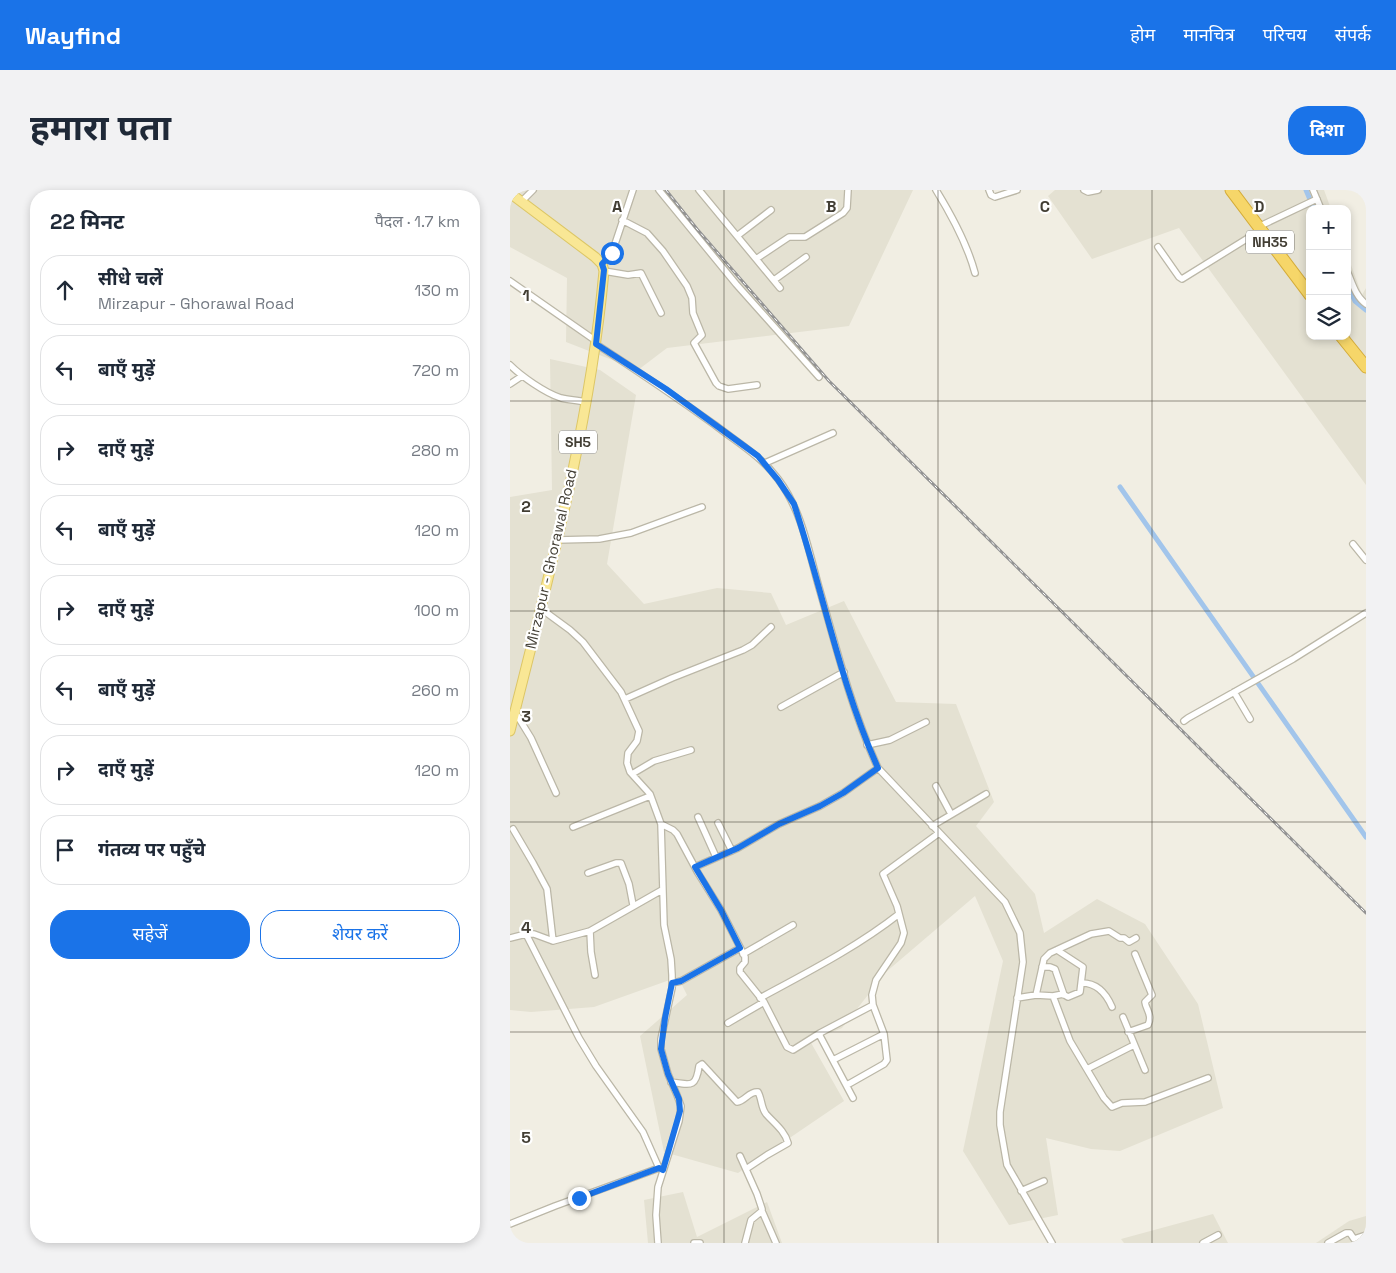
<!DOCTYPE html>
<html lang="hi">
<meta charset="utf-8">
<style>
body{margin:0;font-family:"Space Grotesk","Noto Sans Devanagari",sans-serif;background:#f2f2f3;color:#1f2937}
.controls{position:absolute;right:15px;top:15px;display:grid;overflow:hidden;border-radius:10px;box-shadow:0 2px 8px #0003}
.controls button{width:45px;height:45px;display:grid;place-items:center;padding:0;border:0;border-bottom:1px solid #e0e1e3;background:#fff;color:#1f2937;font:25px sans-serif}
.stop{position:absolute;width:15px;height:15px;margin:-11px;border:4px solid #1a73e8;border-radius:50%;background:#fff}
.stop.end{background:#1a73e8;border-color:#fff;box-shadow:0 1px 5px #0008}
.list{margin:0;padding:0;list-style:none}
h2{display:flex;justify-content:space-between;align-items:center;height:65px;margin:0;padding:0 20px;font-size:21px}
h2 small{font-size:16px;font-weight:400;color:#747a83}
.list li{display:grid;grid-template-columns:32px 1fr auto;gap:15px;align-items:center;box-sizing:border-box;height:70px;margin:0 10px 10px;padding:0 10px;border:1px solid #e0e1e3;border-radius:20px}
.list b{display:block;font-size:19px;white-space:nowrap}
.list p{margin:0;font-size:16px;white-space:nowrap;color:#747a83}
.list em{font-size:16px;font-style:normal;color:#747a83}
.actions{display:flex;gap:10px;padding:15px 20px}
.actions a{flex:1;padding:11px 0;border:1px solid #1a73e8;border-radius:20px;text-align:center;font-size:18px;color:#1a73e8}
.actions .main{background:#1a73e8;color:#fff}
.icon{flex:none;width:28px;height:28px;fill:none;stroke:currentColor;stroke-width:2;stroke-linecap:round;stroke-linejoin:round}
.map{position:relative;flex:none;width:856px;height:1053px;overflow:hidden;border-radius:20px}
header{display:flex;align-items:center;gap:30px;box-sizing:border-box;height:70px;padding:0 25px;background:#1a73e8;color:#fff}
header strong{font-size:24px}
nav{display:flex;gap:28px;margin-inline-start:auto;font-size:18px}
.intro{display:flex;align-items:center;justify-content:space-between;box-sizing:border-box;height:120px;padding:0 30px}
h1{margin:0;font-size:35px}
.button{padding:12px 22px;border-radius:20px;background:#1a73e8;color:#fff;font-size:18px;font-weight:700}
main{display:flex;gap:30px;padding:0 30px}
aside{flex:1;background:#fff;border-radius:20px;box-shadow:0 2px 8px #0003}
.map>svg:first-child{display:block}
.residential{fill:#e4e1d2}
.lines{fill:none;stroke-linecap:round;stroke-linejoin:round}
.canal{stroke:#a2c5eb;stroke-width:5}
.street-casing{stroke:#bbb7a7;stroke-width:8}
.primary-casing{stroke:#dcc666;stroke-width:11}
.highway-casing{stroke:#d4ac3a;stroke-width:13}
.street{stroke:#fff;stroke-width:5.5}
.primary{stroke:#f9e795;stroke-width:9}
.highway{stroke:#f6d669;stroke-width:11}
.rail-casing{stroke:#939393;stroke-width:3}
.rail{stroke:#fff;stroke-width:1;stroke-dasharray:4;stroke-linecap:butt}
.route{stroke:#1a73e8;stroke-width:6}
.grid{fill:none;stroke:#423e34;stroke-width:1;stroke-opacity:0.55}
.labels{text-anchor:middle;stroke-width:4.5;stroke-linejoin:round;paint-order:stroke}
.shield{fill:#fff;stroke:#7b7871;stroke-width:1}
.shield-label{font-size:14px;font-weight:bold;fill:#423e34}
.street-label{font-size:15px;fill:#423e34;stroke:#fff}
.grid-label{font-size:16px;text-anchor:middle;font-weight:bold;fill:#423e34;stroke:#fff;stroke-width:4.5;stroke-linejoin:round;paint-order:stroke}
</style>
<header>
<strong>Wayfind</strong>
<nav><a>होम</a><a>मानचित्र</a><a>परिचय</a><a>संपर्क</a></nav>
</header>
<div class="intro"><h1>हमारा पता</h1><a class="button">दिशा</a></div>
<main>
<aside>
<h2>22 मिनट<small>पैदल · 1.7 km</small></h2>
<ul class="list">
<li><svg class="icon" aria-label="ahead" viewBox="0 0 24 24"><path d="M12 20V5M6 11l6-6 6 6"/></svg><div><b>सीधे चलें</b><p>Mirzapur - Ghorawal Road</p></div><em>130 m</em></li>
<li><svg class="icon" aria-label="left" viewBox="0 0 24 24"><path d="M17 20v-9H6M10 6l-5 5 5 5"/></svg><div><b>बाएँ मुड़ें</b></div><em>720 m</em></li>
<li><svg class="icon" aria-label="right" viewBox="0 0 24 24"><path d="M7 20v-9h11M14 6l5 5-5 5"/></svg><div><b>दाएँ मुड़ें</b></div><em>280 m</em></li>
<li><svg class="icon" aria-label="left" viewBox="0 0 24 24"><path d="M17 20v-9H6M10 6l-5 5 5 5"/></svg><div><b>बाएँ मुड़ें</b></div><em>120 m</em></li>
<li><svg class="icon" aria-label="right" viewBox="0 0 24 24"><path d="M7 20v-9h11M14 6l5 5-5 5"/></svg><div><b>दाएँ मुड़ें</b></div><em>100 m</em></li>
<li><svg class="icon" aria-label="left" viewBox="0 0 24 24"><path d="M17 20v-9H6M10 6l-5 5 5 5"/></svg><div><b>बाएँ मुड़ें</b></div><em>260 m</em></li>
<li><svg class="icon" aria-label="right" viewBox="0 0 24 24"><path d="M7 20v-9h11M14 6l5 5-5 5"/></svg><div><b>दाएँ मुड़ें</b></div><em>120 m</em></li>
<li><svg class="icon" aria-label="arrive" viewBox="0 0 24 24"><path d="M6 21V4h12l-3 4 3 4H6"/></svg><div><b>गंतव्य पर पहुँचे</b></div></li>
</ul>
<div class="actions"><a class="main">सहेजें</a><a>शेयर करें</a></div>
</aside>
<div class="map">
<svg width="856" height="1053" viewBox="0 0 856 1053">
<rect width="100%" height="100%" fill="#f1eee3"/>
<path class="residential" d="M 0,0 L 403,0 L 339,136 L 157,158 L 128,180 L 56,152 L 57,88 L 0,57 Z
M 545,0 L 814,0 L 821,19 L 800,19 L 800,146 L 837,146 L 837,64 L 852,105 L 856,98 L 856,295 L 669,38 L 582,69 L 538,6 Z
M 40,169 L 90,180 L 126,205 L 97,374 L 134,414 L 207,398 L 261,403 L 276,435 L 334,411 L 386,512 L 446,514 L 484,612 L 466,636 L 525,704 L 534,743 L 587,709 L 635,734 L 688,814 L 713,918 L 610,961 L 581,959 L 536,948 L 548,1025 L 499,1035 L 453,961 L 493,771 L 465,706 L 376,782 L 332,838 L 300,851 L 334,911 L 228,983 L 154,962 L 130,846 L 177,805 L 168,787 L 84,817 L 21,822 L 0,820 L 0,307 L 42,300 Z
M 173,1002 L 187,1047 L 257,1012 L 272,1053 L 138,1053 L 134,1010 Z
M 703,1024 L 718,1053 L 614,1053 L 611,1049 Z
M 856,1026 L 856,1053 L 806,1053 L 839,1031 Z"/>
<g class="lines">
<path class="canal" d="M 796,0 L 804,19
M 837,94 L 845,111 L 856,120
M 610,297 L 856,647"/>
<defs>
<path id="street" d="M 149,0 L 226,94 L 309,187
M 189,0 L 270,98
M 426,0 C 442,26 457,53 465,83
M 479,0 L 481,5 L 485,7 L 507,0
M 574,0 L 578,2 L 588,0
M 803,0 L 811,19
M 11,12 L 23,0
M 112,30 L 137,43 L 153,61 L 177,96 L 182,108 L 183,123 L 192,145 L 184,153 L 206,193 L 209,196 L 218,199 L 247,195
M 748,37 L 807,9
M 227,46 L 261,20
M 648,57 L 669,87 L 672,89 L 751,40
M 246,69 L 279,47 L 295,47 L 333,23 L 337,18 L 338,0
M 92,74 L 102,63 L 123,0
M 94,81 L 118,85 L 131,83 L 151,123
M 837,81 C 842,92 845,106 856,114
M 264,90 L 296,67
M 0,91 L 86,151
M 86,154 C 126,180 166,207 205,235 C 228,253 250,265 268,289 C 291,319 298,358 308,394 C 326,456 341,519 368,578 L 495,712 L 510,743 L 513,772 L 490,922 L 490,935 L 497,975 L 542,1053
M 0,175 C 11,186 35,203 51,208 C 59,210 67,210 75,212
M 0,194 L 12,186
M 255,273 L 323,243
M 47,350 L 89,349 L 121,343 L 192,317
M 843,354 L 856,370
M 30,418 L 60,440 L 73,452 L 111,502 L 129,541 L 127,551 L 118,563 L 117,573 L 120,582 L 140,604 L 151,634 L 154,735 L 161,769 L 162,785 L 162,798 L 151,849 L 151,859 L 158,884 L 167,905 L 171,916 L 169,931 L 148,997 L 146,1025 L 148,1053
M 724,502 L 740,529
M 115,509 L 162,488 L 233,460 L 242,455 L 261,437
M 271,517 L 334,482
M 5,522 L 21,548 L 46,603
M 674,531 L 678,528 L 783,469 L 856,423
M 357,555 L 380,550 L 416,532
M 122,584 L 144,571 L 181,560
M 426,596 L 441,624
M 188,627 L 206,667
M 208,633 L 222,661
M 151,634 L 163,640 L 167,644 L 188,683 L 211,720 L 235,767 L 235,772 L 230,778 L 230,782 L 254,812 L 277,857 L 283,860 L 310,843
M 422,636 L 476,604
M 63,637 L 140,606
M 3,639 L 23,673 L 37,699 L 43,751
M 185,677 L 228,658 L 269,634 L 310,616 L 333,603 L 368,578
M 78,683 L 106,673 L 111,673 L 119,694 L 123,715
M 80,741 L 81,762 L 85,785
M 16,744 L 69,848 L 86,876 L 133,942 L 149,978
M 0,748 L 16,744 L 24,744 L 43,751 L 80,741 L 152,700
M 233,764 L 283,735
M 532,777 L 540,777 L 545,779 L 554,805
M 162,793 L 171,791 L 230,758
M 572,793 C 587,793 596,803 602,817
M 526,805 L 534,769 L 540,763 L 581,744 L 599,741 L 610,748 L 614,748 L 619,752 L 626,748
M 543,806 L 553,804 L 558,807 L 570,802 L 573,777 L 547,760
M 250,808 C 298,782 347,757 389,724
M 507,808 L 526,805 L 543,806 L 560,851 L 594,908 L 602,917 L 612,913 L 635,912 L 698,888
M 613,827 L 635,880
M 218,833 L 254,812
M 618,842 L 638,835 C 643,825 636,820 635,812 L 642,805 L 625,764
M 323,870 L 374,844
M 577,879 L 624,855
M 161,892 C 181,895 186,898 189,876 L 192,874 L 227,912 C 235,911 239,901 248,902 C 252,909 251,918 256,924 C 264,933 275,941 278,953 L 257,965 L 236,979
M 337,895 L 374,874 L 377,870 L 374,844 L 363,815 L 362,805 L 366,790 L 391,753 L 394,743 L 387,716 L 373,684 L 429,643
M 343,908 L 310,846 L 310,843 L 363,815
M 230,966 L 247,1004 L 252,1019 L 252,1021 L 241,1030 L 235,1053
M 511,1001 L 534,991
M 252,1021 L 266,1053
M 0,1034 L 45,1016 L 149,978 L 153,980
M 184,1053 L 190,1053
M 693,1053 L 708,1045
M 818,1053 L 836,1043 L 840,1043 L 844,1049 L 856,1045"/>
<path id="primary" d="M 0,3 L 85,67 L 92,74 L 94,81 C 80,236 38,389 0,541"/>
<path id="highway" d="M 721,0 L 800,105
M 831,146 L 856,177"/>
</defs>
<use href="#street" class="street-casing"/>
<use href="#primary" class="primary-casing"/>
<use href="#highway" class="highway-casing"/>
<use href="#street" class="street"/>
<use href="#primary" class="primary"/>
<use href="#highway" class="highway"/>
<defs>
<path id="rail" d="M 156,0 L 187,39 L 319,191 L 856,723"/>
</defs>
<use href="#rail" class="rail-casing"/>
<use href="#rail" class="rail"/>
</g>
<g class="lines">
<path class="route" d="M 69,1008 L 149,978 L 153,980 L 170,921 L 169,909 L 158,884 L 151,859 L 155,828 L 162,793 L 171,791 L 230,758 L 211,720 L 185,677 L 228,658 L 269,634 L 310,616 L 333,603 L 368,578 C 330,494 313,401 284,314 L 268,290 L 248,266 L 156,199 L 86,154 L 94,80 L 92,74 L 102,63"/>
</g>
<path class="grid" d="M 214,0 L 214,1053M 428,0 L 428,1053M 642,0 L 642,1053M 0,211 L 856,211M 0,421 L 856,421M 0,632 L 856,632M 0,842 L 856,842"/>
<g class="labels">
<g class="shield">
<rect x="736" y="40.5" width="48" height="23" rx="4"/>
<rect x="49" y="240.5" width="38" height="23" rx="4"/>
</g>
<g class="shield-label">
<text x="760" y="57">NH35</text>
<text x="68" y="257">SH5</text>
</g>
<g class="street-label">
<text transform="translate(41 369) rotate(-77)" y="5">Mirzapur - Ghorawal Road</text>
</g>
</g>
<g class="grid-label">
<text x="107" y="22">A</text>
<text x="321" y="22">B</text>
<text x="535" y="22">C</text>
<text x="749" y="22">D</text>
<text x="16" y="111">1</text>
<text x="16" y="322">2</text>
<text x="16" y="532">3</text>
<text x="16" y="743">4</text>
<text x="16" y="953">5</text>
</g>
</svg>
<div class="controls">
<button>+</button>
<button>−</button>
<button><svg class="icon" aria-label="layers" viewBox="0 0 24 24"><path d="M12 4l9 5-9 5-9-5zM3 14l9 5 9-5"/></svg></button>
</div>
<div class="stop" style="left:102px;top:63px"></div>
<div class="stop end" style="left:69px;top:1008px"></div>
</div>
</main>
